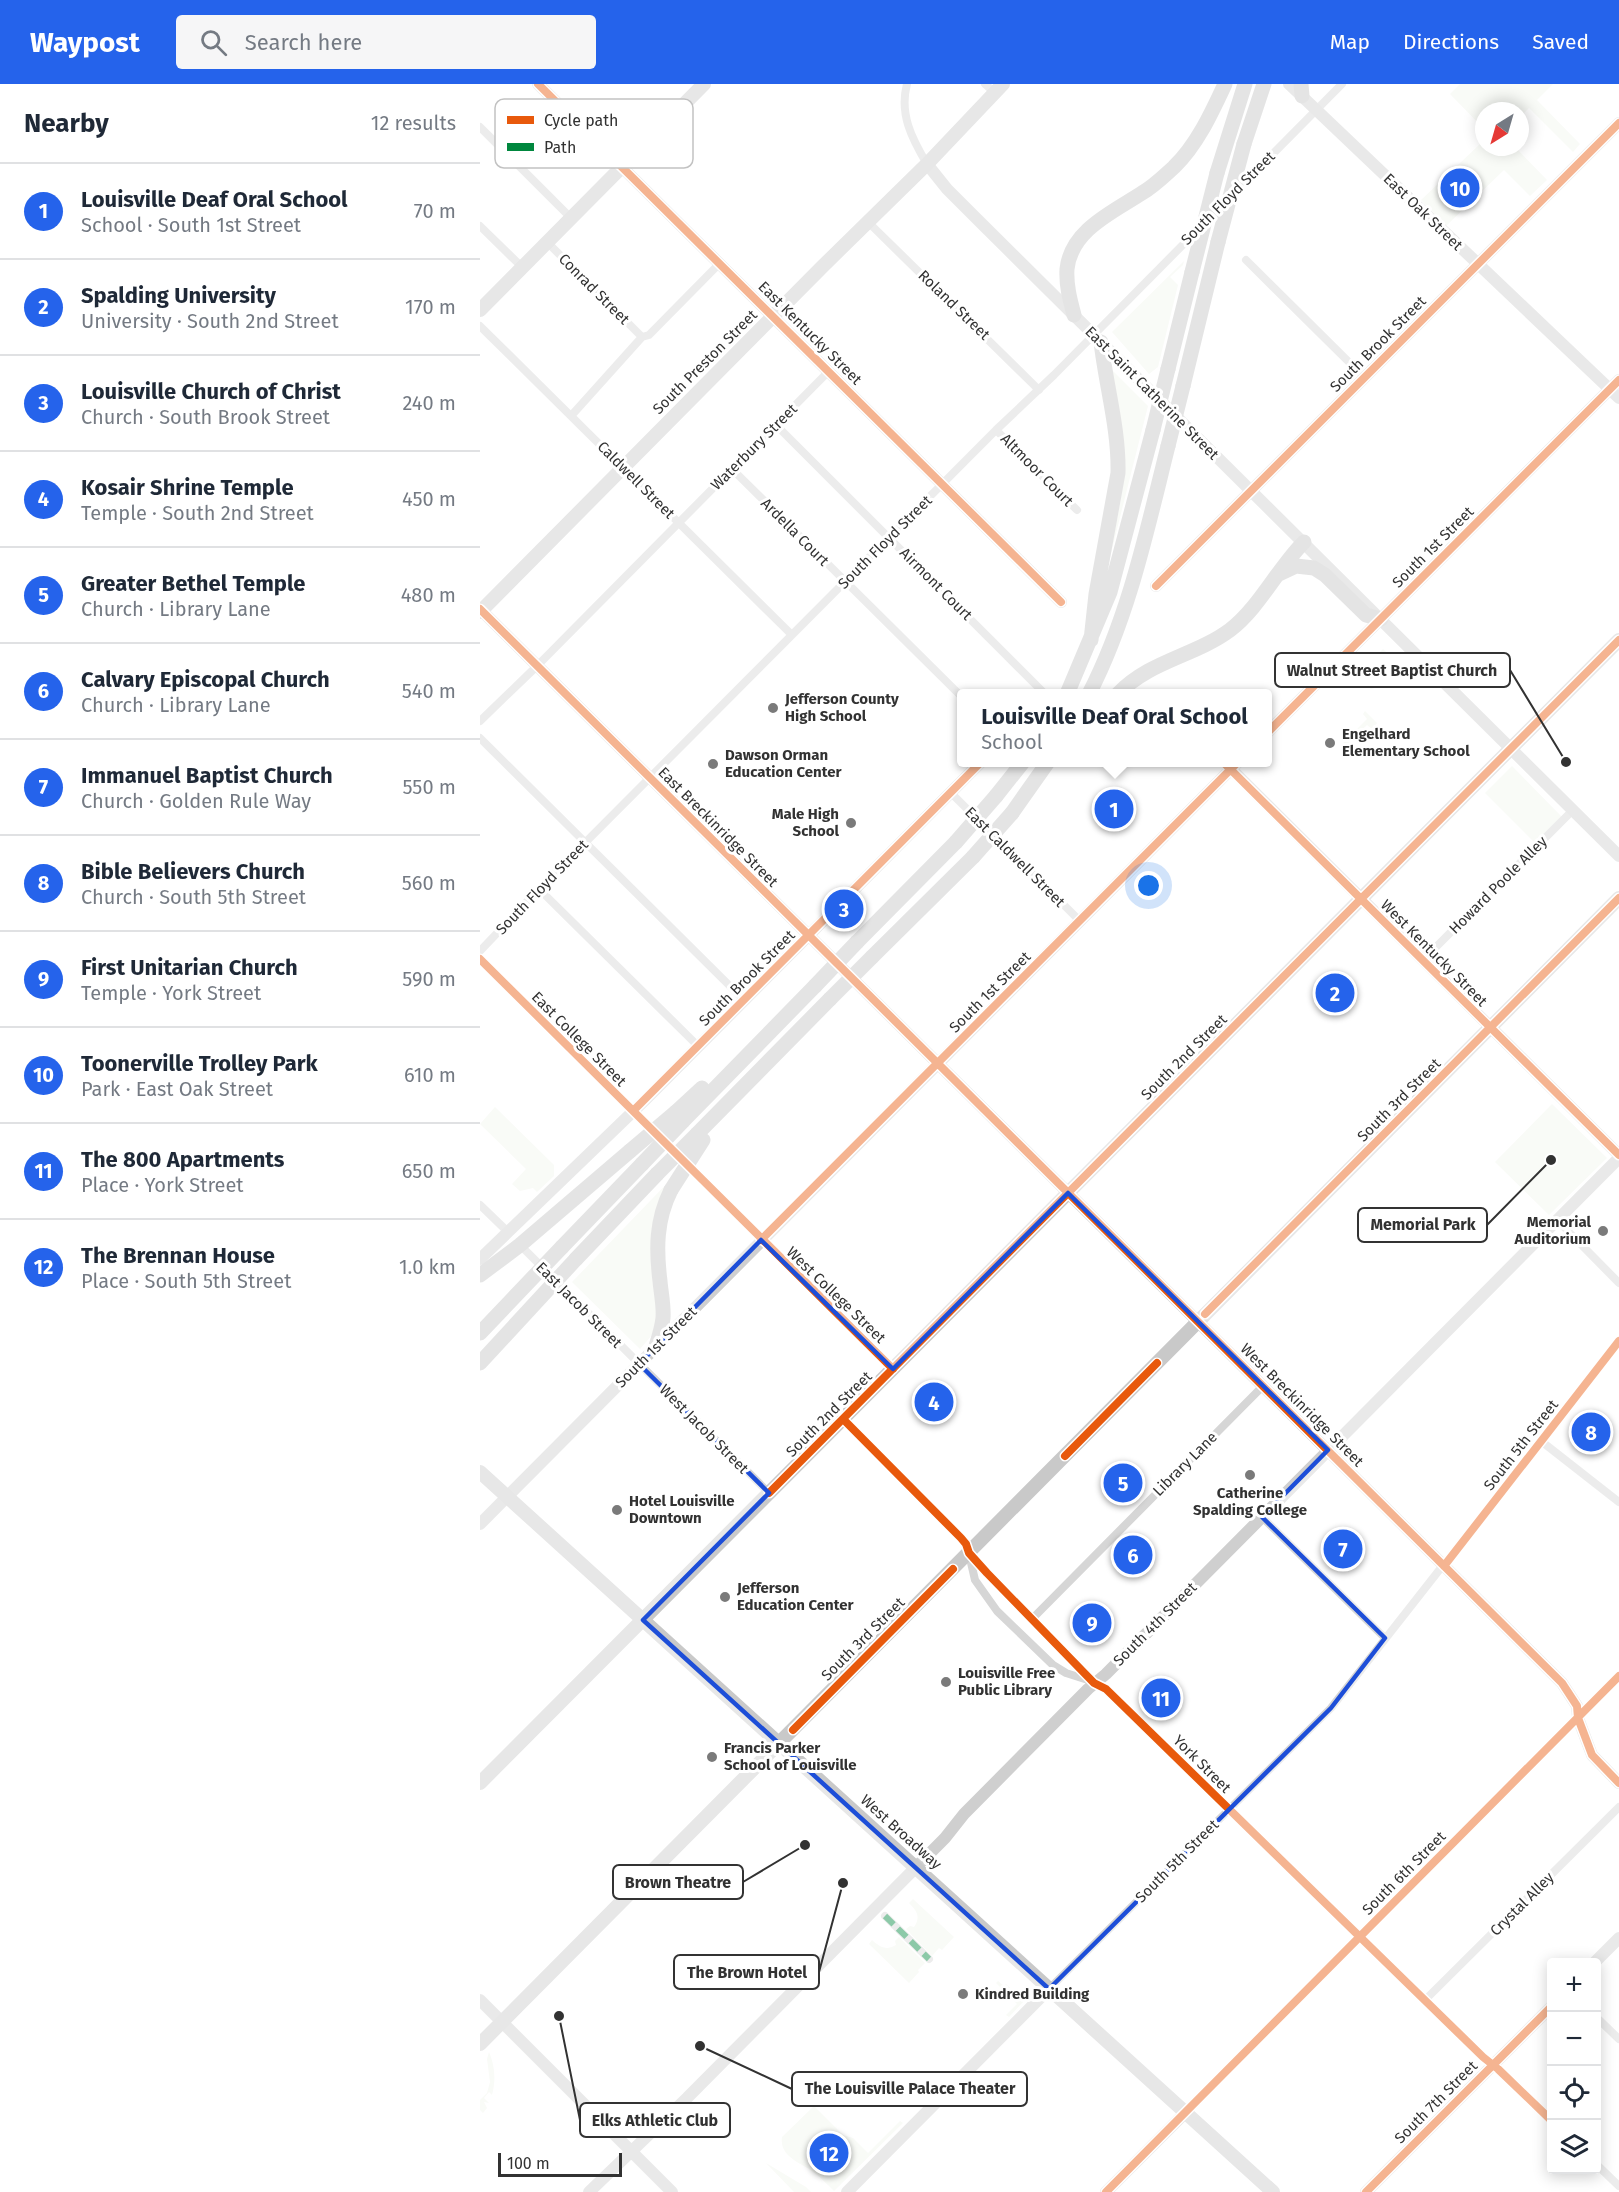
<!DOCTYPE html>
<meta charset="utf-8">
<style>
body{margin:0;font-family:"Fira Sans",sans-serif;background:#f6f6f7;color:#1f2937}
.controls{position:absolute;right:18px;bottom:18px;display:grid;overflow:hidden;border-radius:6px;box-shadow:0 3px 15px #0003}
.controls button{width:54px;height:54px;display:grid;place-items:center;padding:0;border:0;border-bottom:2px solid #e0e1e3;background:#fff;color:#1f2937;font:30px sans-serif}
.compass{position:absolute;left:995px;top:18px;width:54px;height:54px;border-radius:50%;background:#fff;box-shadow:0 3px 15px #0003;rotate:217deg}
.scale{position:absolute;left:18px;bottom:15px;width:124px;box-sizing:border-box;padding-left:6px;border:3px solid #323232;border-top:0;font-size:16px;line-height:21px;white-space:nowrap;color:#323232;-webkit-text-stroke:4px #fff;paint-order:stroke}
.you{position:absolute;left:669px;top:802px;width:21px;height:21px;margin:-15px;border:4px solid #fff;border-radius:50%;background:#1a73e8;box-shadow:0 0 0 9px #1a73e833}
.badge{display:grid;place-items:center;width:39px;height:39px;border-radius:50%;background:#2563eb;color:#fff;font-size:20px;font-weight:700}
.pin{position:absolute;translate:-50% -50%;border:3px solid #fff;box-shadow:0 2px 6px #0006}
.popup{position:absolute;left:477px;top:605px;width:315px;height:78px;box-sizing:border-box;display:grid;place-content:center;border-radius:6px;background:#fff;filter:drop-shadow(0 2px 4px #0005);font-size:20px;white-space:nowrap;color:#747a83}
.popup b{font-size:22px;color:#1f2937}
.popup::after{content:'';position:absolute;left:50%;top:100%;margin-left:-12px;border:12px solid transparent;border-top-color:#fff}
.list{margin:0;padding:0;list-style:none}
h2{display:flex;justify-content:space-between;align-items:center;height:78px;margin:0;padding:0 24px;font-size:26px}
h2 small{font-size:20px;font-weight:400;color:#747a83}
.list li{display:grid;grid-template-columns:39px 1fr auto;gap:18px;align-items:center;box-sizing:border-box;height:96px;padding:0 24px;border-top:2px solid #e0e1e3}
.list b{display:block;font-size:22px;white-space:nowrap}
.list p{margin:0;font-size:20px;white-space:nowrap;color:#747a83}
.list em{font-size:20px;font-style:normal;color:#747a83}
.icon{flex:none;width:33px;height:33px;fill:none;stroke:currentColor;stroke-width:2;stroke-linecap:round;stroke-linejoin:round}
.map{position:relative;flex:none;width:1139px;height:2108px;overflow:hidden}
header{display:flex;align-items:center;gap:36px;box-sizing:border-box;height:84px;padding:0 30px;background:#2563eb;color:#fff}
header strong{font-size:28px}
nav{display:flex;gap:33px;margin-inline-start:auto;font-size:21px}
.search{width:420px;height:54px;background:#f6f6f7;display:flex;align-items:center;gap:15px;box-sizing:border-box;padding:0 21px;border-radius:6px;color:#747a83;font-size:22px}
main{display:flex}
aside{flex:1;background:#fff}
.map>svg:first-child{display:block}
.green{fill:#f2f5ed;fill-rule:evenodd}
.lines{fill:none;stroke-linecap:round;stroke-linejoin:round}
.street{stroke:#d6d6d6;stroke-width:8}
.secondary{stroke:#cfcfcf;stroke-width:12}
.primary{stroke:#c9c9c9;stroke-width:14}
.highway{stroke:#c4c4c4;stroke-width:15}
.highway-bridge{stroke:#c4c4c4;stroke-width:15}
.quiet{stroke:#00873e;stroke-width:6;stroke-dasharray:12 6;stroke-linecap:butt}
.cycleway-casing{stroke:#fff;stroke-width:11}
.cycleway{stroke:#e8590c;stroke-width:8}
.marked{fill:none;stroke:#1d4ed8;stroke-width:4.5;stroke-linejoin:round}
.poi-dot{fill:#7a7a7a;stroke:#fff;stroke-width:2}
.labels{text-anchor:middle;stroke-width:6;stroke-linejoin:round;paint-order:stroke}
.street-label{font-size:15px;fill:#323232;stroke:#fff}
.poi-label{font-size:15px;font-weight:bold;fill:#323232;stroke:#fff;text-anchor:start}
.key{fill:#fff;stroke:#c2c2c2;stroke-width:1.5}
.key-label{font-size:16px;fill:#323232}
.leader{fill:none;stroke:#323232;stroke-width:2}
.callout-dot{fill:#323232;stroke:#fff;stroke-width:2}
.callout{fill:#fff;stroke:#323232;stroke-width:2}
.callout-label{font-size:16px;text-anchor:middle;font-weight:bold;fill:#323232}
</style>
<header>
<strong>Waypost</strong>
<div class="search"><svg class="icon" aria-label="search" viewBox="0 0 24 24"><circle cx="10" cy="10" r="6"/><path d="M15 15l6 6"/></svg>Search here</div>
<nav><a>Map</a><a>Directions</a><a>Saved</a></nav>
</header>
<main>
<aside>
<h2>Nearby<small>12 results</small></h2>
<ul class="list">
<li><span class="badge">1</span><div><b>Louisville Deaf Oral School</b><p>School · South 1st Street</p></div><em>70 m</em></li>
<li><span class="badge">2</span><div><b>Spalding University</b><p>University · South 2nd Street</p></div><em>170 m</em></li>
<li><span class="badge">3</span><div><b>Louisville Church of Christ</b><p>Church · South Brook Street</p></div><em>240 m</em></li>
<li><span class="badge">4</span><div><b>Kosair Shrine Temple</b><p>Temple · South 2nd Street</p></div><em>450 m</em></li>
<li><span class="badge">5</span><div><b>Greater Bethel Temple</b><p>Church · Library Lane</p></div><em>480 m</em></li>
<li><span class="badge">6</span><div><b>Calvary Episcopal Church</b><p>Church · Library Lane</p></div><em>540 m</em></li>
<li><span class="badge">7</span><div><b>Immanuel Baptist Church</b><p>Church · Golden Rule Way</p></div><em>550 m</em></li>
<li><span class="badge">8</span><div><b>Bible Believers Church</b><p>Church · South 5th Street</p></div><em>560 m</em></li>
<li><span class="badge">9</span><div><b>First Unitarian Church</b><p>Temple · York Street</p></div><em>590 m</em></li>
<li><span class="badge">10</span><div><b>Toonerville Trolley Park</b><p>Park · East Oak Street</p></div><em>610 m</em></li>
<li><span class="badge">11</span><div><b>The 800 Apartments</b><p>Place · York Street</p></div><em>650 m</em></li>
<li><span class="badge">12</span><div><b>The Brennan House</b><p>Place · South 5th Street</p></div><em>1.0 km</em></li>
</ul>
</aside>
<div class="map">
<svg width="1139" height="2108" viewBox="0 0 1139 2108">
<rect width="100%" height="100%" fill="#fff"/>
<path class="green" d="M 980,0 L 1073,0 L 1057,16 L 1100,60 L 1093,68 L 1049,24 L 1040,33 L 1040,27 L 1004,27 L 1004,45 L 970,10 Z
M 1000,60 L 1002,62 L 1004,60 L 1004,63 L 1035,63 L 1067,96 L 1050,112 L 1024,86 L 966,142 L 941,116 Z
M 704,177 L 703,181 L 690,193 L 698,201 L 678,283 L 669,290 L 632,248 Z
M 629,283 L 668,322 L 629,477 L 641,415 Z
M 903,565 L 916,577 L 916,581 L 912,585 L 906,585 L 906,595 L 898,603 L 891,605 L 876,592 Z
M 885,627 L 897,639 L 892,645 L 887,641 L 864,664 L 861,661 L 887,635 L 883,630 Z
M 1032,682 L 1082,733 L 1055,759 L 1005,709 Z
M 1072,1020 L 1127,1074 L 1069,1131 L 1015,1078 Z
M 15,1023 L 74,1081 L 74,1092 L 57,1108 L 53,1104 L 40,1107 L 32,1100 L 46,1085 L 0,1040 Z
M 198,1088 L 189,1099 L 178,1234 L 172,1251 L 160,1265 L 92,1198 Z
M 433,1815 L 474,1853 L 462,1866 L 459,1864 L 452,1872 L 426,1845 L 430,1842 L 434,1843 C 441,1833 437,1827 429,1819 Z
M 419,1853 L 445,1879 L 438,1886 L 439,1888 L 429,1899 L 389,1860 L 392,1856 C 400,1863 406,1867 416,1861 L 415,1857 Z
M 518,1897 L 524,1902 L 526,1900 L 544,1917 L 529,1933 L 526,1931 L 537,1920 L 516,1899 Z
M 9,1968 C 15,1982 16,1996 12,2011 L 9,2008 L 4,2014 L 9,2019 L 4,2018 L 7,2024 L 3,2029 L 0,2026 L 0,2016 L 7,2009 L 10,1998 L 7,1975 Z
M 334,2022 L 363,2051 L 373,2054 L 388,2069 L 420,2037 L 423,2039 L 354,2107 C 348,2101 342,2095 336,2090 C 323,2079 299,2074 302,2053 ZM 343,2049 L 347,2054 L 345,2056 L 354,2064 L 356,2063 L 367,2074 L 358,2083 L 353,2078 L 349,2082 L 330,2063 Z
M 286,2079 L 326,2103 L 331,2108 L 314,2108 Z"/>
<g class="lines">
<path class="street" d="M 427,0 C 419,30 432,55 447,80
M 505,0 L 515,9
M 0,43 L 91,134
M 388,138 L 559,306
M 0,142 L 42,183
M 67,158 L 162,253
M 766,176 L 884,293
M 0,242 L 312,551
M 91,332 L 162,253 L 169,251 L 240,179
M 296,341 L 565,610
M 516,346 L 597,426
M 252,385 L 481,612
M 0,637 L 57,582 L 349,287
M 0,654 L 264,916
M 470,708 L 600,837
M 59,805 L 218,962
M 0,867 L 59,805 L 516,346 L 574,291 L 862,0
M 0,875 L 413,1285
M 943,876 L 1093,726
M 0,1121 L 27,1147
M 1077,1136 L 1139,1199
M 40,1161 L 289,1409
M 363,1335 L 481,1454 L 486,1460 L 489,1469 L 507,1489 L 614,1599 L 626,1605 L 1003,1973 L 1018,1985 L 1072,2037
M 1061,1357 L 1139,1418
M 782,1433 L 905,1554
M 489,1470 L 495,1496 L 517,1527 L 573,1581 L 586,1589 L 614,1598
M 552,1535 L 783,1302
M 405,1832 L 449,1875
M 569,1905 L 851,1624 L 1139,1257
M 945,1916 L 1139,1723
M 1116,1933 L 1139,1955
M 705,2029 L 1139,1592
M 1116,2080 L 1139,2102"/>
<path class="secondary" d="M 58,0 L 581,518
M 809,0 L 1139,314
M 447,80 L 467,105 L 497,135 L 1139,772
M 676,502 L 1139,39
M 0,525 L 1082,1599 L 1097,1622 L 1098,1634 L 1112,1671 L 1139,1699
M 787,649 L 1139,296
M 744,678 L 1139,1071
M 0,1175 L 166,1015 L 501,678
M 0,1440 L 758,678
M 1115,1878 L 1139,1854
M 0,1916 L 192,2108
M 109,2108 L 207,2014 L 465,1754 L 484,1730 L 608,1605 L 626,1590 L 1139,1074
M 367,2108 L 569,1905
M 626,2108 L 705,2029
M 886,2108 L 1072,1922"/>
<path class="primary" d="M 0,226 L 224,0
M 0,528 L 343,182 L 447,80 L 523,0
M 0,1388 L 793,2108
M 0,1699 L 1139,556
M 0,1960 L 1139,814"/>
<path class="highway" d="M 821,0 L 822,12
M 764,60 L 784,0
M 737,89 L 765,0
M 594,231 C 590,216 586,201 587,185 C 591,146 633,128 662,109 C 674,102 684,92 694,83 C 717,61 732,28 745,0
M 688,285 L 712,188
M 703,302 L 738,158
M 799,490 L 816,482 L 834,484 L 845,491 L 886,531 L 901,535
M 611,556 L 616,510 L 638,389 C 639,345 626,302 621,258
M 587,610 L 630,508 L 673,346
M 609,610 C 649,532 667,446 688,362
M 638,610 C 669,577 715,572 750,546 C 779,524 798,484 824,458
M 516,712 L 543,678
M 532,729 L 568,678
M 377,858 L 476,758
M 392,873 L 493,773
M 196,1028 L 222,1004
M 203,1037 L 335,902
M 217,1050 L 350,915
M 82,1163 L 162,1080
M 96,1175 L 177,1090
M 0,1191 L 40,1161 L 150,1067
M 176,1262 C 179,1253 182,1244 183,1234 C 184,1222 181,1209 180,1197 C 176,1165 176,1136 191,1106"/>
<path class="highway-bridge" d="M 738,158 L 764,60
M 712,188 L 737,89
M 673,346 L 688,285
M 688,362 L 703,302
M 476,758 L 516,712
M 493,773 L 532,729
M 335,902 L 377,858
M 350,915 L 392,873
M 150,1067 L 196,1028
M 162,1080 L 203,1037
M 177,1090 L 217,1050
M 191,1106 L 223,1056
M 0,1249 L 82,1163
M 0,1279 L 96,1175"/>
<path class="quiet" d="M 405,1832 L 449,1875"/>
<defs>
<path id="cycleway" d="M 58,0 L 581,518
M 676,502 L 1139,39
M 0,525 L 1082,1599 L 1097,1622 L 1098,1634 L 1112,1671 L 1139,1699
M 787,649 L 1139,296
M 745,680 L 1139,1071
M 0,875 L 413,1285
M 154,1026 L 501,678
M 281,1156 L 758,678
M 725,1230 L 1139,814
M 363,1335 L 481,1454 L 486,1460 L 489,1469 L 507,1489 L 614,1599 L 626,1605 L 1003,1973 L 1018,1985 L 1072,2037
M 585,1372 L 677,1279
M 289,1409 L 1139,556
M 964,1482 L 1139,1257
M 313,1646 L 473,1485
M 626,2108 L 1139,1592
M 886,2108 L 1072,1922"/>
</defs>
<use href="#cycleway" class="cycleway-casing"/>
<use href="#cycleway" class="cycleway"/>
</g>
<path d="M0 0H1139V2108H0ZM 588,1109 L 848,1366 L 782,1433 L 905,1554 L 851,1624 L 569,1905 L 163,1536 L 289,1409 L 159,1280 L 281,1156 L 413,1285 Z" fill="#fff" fill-opacity=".55" fill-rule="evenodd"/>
<path class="marked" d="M 588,1109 L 848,1366 L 782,1433 L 905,1554 L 851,1624 L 569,1905 L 163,1536 L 289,1409 L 159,1280 L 281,1156 L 413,1285 Z"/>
<g class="poi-dot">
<circle cx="293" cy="624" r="6"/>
<circle cx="850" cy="659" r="6"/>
<circle cx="233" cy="680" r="6"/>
<circle cx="371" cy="739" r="6"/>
<circle cx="1123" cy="1147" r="6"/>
<circle cx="770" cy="1391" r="6"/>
<circle cx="137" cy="1426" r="6"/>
<circle cx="245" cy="1513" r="6"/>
<circle cx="466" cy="1598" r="6"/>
<circle cx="232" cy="1673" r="6"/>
<circle cx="483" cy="1910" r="6"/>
</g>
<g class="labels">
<g class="street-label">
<text transform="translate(748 114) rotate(-45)" y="5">South Floyd Street</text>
<text transform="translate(943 128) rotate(44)" y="5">East Oak Street</text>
<text transform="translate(114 205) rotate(45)" y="5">Conrad Street</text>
<text transform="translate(474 221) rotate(44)" y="5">Roland Street</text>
<text transform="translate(330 249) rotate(45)" y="5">East Kentucky Street</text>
<text transform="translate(898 260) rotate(-45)" y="5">South Brook Street</text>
<text transform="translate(225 278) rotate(-45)" y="5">South Preston Street</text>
<text transform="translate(672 309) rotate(45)" y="5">East Saint Catherine Street</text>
<text transform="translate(274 363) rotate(-45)" y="5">Waterbury Street</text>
<text transform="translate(557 386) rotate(45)" y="5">Altmoor Court</text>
<text transform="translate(156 396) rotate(45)" y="5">Caldwell Street</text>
<text transform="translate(315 448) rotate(45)" y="5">Ardella Court</text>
<text transform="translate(405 458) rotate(-45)" y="5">South Floyd Street</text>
<text transform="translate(953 463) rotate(-45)" y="5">South 1st Street</text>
<text transform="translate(456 500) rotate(45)" y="5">Airmont Court</text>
<text transform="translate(238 743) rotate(45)" y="5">East Breckinridge Street</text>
<text transform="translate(535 773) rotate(45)" y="5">East Caldwell Street</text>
<text transform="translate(1018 801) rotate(-45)" y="5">Howard Poole Alley</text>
<text transform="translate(62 803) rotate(-46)" y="5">South Floyd Street</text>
<text transform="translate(954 869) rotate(45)" y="5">West Kentucky Street</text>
<text transform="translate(267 894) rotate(-45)" y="5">South Brook Street</text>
<text transform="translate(510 908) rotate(-45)" y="5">South 1st Street</text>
<text transform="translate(99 955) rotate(45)" y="5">East College Street</text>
<text transform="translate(704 973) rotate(-45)" y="5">South 2nd Street</text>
<text transform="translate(919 1016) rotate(-45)" y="5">South 3rd Street</text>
<text transform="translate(356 1211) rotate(44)" y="5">West College Street</text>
<text transform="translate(99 1221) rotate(45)" y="5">East Jacob Street</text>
<text transform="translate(176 1263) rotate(-45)" y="5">South 1st Street</text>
<text transform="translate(822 1321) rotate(45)" y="5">West Breckinridge Street</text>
<text transform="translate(349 1330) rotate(-45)" y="5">South 2nd Street</text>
<text transform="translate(224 1345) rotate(45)" y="5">West Jacob Street</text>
<text transform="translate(1041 1361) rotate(-52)" y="5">South 5th Street</text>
<text transform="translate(705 1380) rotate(-45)" y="5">Library Lane</text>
<text transform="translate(675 1540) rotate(-45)" y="5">South 4th Street</text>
<text transform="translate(383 1555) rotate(-45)" y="5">South 3rd Street</text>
<text transform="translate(722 1680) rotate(45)" y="5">York Street</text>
<text transform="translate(421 1748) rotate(42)" y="5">West Broadway</text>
<text transform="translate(697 1777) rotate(-45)" y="5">South 5th Street</text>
<text transform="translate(924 1789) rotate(-45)" y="5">South 6th Street</text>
<text transform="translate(1042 1820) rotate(-45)" y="5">Crystal Alley</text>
<text transform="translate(956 2018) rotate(-45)" y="5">South 7th Street</text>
</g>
<g class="poi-label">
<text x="305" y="620">Jefferson County<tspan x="305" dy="17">High School</tspan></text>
<text x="862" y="655">Engelhard<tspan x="862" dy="17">Elementary School</tspan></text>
<text x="245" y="676">Dawson Orman<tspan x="245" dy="17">Education Center</tspan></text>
<text x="359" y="735" text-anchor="end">Male High<tspan x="359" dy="17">School</tspan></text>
<text x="1111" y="1143" text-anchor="end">Memorial<tspan x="1111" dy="17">Auditorium</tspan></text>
<text x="770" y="1414" text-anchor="middle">Catherine<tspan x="770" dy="17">Spalding College</tspan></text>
<text x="149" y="1422">Hotel Louisville<tspan x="149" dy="17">Downtown</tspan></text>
<text x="257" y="1509">Jefferson<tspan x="257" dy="17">Education Center</tspan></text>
<text x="478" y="1594">Louisville Free<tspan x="478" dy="17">Public Library</tspan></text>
<text x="244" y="1669">Francis Parker<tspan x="244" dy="17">School of Louisville</tspan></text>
<text x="495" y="1915">Kindred Building</text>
</g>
</g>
<rect x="15" y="15" width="198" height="69" rx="9" class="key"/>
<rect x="27" y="32" width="27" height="8" fill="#e8590c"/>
<rect x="27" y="59" width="27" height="8" fill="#00873e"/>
<g class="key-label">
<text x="64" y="42">Cycle path</text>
<text x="64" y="69">Path</text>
</g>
<path class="leader" d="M1086 678L1030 586M1071 1076L1007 1141M325 1761L263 1798M363 1799L339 1888M220 1962L312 2005M79 1932L100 2036"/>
<g class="callout-dot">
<circle cx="1086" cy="678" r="6"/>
<circle cx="1071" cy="1076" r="6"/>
<circle cx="325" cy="1761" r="6"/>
<circle cx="363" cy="1799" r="6"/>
<circle cx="220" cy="1962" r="6"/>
<circle cx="79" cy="1932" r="6"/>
</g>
<g class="callout">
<rect x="795" y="569" width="235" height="34" rx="6"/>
<rect x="878" y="1124" width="129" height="34" rx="6"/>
<rect x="133" y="1781" width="130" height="34" rx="6"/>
<rect x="194" y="1871" width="145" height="34" rx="6"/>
<rect x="312" y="1988" width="235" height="34" rx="6"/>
<rect x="100" y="2019" width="150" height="34" rx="6"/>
</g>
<g class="callout-label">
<text x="912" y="592">Walnut Street Baptist Church</text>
<text x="943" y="1146">Memorial Park</text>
<text x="198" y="1804">Brown Theatre</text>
<text x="267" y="1894">The Brown Hotel</text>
<text x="430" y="2010">The Louisville Palace Theater</text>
<text x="175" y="2042">Elks Athletic Club</text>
</g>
</svg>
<div class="controls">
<button>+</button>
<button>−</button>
<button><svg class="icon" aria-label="locate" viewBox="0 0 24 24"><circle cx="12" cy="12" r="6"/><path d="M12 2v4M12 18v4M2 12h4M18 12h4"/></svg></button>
<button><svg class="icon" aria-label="layers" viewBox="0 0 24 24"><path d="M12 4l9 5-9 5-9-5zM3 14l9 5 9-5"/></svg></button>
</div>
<svg class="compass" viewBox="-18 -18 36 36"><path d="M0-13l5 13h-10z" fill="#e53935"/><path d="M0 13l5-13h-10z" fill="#747a83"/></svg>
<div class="scale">100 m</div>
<div class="you"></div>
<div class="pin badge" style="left:634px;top:725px">1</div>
<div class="popup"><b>Louisville Deaf Oral School</b>School</div>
<div class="pin badge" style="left:855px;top:909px">2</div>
<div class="pin badge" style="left:364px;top:825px">3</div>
<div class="pin badge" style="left:454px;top:1318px">4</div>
<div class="pin badge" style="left:643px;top:1399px">5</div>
<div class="pin badge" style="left:653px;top:1471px">6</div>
<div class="pin badge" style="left:863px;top:1465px">7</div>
<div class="pin badge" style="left:1111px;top:1348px">8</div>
<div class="pin badge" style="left:612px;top:1539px">9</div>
<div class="pin badge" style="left:980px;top:104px">10</div>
<div class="pin badge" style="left:681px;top:1614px">11</div>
<div class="pin badge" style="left:349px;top:2069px">12</div>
</div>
</main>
